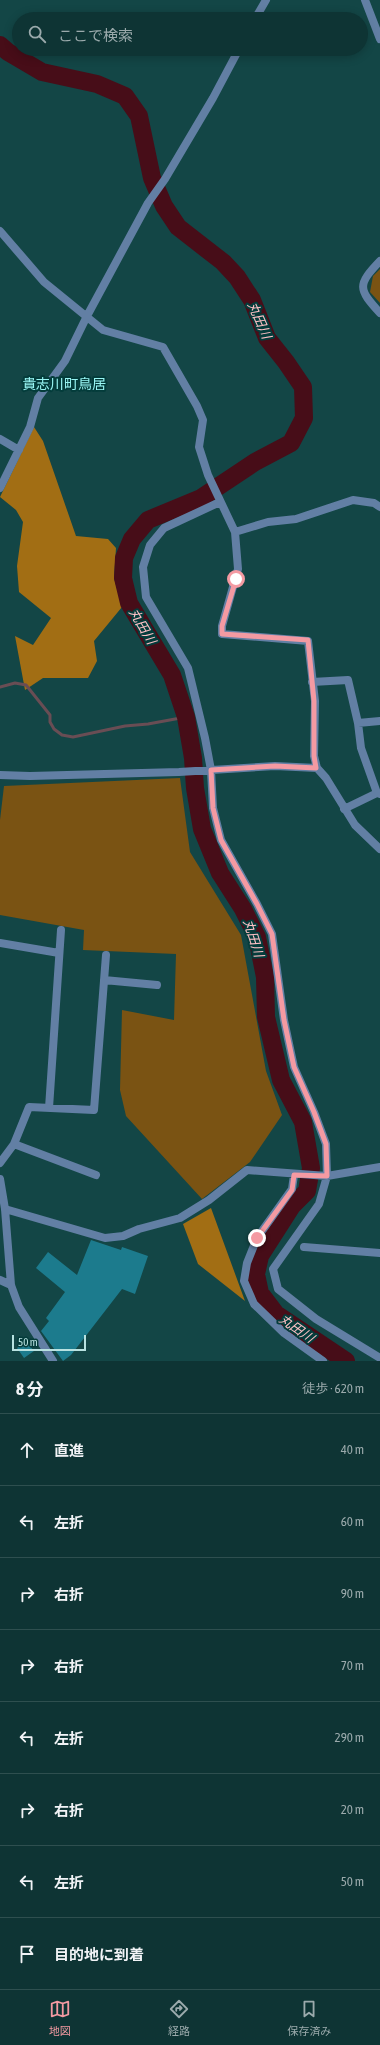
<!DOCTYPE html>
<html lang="ja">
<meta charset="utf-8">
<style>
body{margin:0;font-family:"Asap Condensed","Noto Sans JP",sans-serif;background:#1c3f40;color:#f1f3f6}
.scale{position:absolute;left:12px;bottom:10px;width:74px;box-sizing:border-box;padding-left:4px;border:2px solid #b8e2e1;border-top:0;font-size:11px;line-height:14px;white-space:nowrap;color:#b8e2e1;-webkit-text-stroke:3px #043c3b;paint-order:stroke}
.stop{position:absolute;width:12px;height:12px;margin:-9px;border:3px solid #f49aa2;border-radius:50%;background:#fff}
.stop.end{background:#f49aa2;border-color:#fff;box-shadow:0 1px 4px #0008}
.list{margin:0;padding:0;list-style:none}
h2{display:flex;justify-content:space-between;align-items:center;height:52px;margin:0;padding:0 16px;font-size:17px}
h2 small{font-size:13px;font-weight:400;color:#9baaac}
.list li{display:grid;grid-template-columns:26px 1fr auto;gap:12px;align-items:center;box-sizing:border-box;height:72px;padding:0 16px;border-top:1px solid #2e4f4f}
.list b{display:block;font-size:15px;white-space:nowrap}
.list em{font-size:13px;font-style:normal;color:#9baaac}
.icon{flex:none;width:22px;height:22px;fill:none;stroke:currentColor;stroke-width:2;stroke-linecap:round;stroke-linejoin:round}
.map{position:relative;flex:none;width:380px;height:1361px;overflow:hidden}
.search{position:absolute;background:#0e3434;box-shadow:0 2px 10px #0003;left:12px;right:12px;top:12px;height:44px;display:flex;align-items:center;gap:10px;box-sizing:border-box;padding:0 14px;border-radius:22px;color:#9baaac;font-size:15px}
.sheet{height:628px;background:#0e3434}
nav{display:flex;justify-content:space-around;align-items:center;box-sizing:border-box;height:56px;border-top:1px solid #2e4f4f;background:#0e3434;font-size:11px;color:#9baaac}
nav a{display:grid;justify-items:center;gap:2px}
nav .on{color:#f49aa2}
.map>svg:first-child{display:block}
.green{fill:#7a5313}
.forest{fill:#a26e14}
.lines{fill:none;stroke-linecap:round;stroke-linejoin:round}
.stream{stroke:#694d54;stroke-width:3}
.river{stroke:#470d18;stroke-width:18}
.building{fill:#1c7b8d}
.street{stroke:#627fa4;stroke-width:8}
.route{stroke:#f49aa2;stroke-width:5}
.labels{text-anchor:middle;stroke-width:4;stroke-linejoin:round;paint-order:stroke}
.water-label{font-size:13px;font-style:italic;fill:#fec1c5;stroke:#043c3b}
.quarter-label{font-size:14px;fill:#99f6f4;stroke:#043c3b}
</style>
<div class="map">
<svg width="380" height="1361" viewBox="0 0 380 1361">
<rect width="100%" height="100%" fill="#134646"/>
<path class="green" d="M 380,269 L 380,303 L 370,292 L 373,276 Z
M 180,778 L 190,852 L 241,935 L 266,1071 L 282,1115 L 250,1162 L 202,1199 L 126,1116 L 120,1090 L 122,1010 L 174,1020 L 176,954 L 83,950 L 84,930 L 0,915 L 0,820 L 4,786 Z"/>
<path class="forest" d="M 34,427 L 43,441 L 76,536 L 108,539 L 116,548 L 114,578 L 122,607 L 94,641 L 97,661 L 88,678 L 43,678 L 25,690 L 15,636 L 33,645 L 51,618 L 19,592 L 17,566 L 23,522 L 16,510 L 0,497 Z
M 211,1208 L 245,1301 L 198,1264 L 183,1224 Z"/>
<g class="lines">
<path class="stream" d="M 0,687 L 15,683 L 26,685 L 50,715 L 50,722 L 54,729 L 62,735 L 73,737 L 125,726 L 148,724 L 186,717"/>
<path class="river" d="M 0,45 L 8,52 L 42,72 L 97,84 L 125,96 L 139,116 L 152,178 L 164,206 L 178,227 L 223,262 L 237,277 L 252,300 L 267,338 L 286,362 L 303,387 L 304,418 L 291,443 L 255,462 L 201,498 L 148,520 L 132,539 L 124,558 L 123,578 L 129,603 L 172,675 L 186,717 L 193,758 L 195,788 L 202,829 L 220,873 L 243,909 L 257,937 L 265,977 L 266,1017 L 281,1080 L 303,1122 L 311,1168 L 307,1191 L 292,1206 L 260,1256 L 256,1274 L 260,1293 L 276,1314 L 346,1361"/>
</g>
<path class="building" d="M 91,1240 L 121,1250 L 122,1247 L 148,1256 L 135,1294 L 122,1289 L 71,1355 L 63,1361 L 41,1331 L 49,1321 L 46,1318 L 65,1292 L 36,1268 L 48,1252 L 77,1275 Z
M 26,1341 L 34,1351 L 24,1358 L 17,1348 Z"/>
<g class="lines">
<path class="street" d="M 365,0 L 380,39
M 255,19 L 266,0
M 0,231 L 44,282 L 103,330 L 163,347 L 197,406 L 203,420 L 199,447 L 208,475 L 235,532 L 238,569 L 222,626 L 222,634 L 308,641 L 315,701 L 314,756 L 317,768 L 326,778 L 355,825 L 380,849
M 380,261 C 357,285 358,289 380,313
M 0,439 L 19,450
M 0,488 L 30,427 L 38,398 L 65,361 L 87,316 L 148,203 L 165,179 L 213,98 L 239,49
M 220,502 L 164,528 L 150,545 L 143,567 L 146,597 L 188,668 L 205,738 L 211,770 L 213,808 L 221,840 L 257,904 L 272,934 L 284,1020 L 294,1067 L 314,1112 L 326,1144 L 327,1176 L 319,1204 L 273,1269 L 278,1289 L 316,1319 L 380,1358
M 235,532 L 268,522 L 296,519 L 353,500 L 374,503 L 380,507
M 312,682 L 348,680 L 358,723 L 380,721
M 358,723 L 361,748 L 377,793
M 0,775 L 30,776 L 179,772 L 275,766 L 317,768
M 344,809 L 377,793 L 380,794
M 0,943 L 59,953
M 104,980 L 157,985
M 49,1108 L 61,930
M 14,1144 L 96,1175
M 0,1163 L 14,1144 L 29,1107 L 94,1110 L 106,955
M 294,1175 L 292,1189 L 257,1238 L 247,1263 L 244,1281 L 254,1304 L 284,1333 L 323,1361
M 0,1179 L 5,1209 L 11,1285 L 19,1307 L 53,1361
M 5,1209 L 105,1238 L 123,1236 L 139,1229 L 180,1218 L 209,1200 L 247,1170 L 327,1176 L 380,1167
M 304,1247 L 380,1253
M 0,1280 L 11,1285"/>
</g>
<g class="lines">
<path class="route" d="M 236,579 L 222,626 L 222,634 L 308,640 L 314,701 L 314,756 L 316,768 L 275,766 L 211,770 L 213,808 L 221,840 L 257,904 L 272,934 L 284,1020 L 294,1067 L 314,1112 L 326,1144 L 327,1176 L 294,1175 L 292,1190 L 257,1238"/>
</g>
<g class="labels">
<g class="water-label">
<text transform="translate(260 320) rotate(66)" y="5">丸田川</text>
<text transform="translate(143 626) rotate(59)" y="5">丸田川</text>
<text transform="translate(254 938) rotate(72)" y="5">丸田川</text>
<text transform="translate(297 1328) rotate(35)" y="5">丸田川</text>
</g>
<g class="quarter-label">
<text x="64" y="389">貴志川町鳥居</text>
</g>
</g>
</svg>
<div class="scale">50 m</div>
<div class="stop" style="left:236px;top:579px"></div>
<div class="stop end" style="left:257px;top:1238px"></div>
<div class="search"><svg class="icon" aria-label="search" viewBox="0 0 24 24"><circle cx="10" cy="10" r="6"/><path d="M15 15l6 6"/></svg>ここで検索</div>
</div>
<section class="sheet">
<h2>8 分<small>徒歩 · 620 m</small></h2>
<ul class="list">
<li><svg class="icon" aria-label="ahead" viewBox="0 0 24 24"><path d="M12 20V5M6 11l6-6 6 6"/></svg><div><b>直進</b></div><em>40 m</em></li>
<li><svg class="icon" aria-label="left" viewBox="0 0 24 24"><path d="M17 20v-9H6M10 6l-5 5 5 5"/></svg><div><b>左折</b></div><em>60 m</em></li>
<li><svg class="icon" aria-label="right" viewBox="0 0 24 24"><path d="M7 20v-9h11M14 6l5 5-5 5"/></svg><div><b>右折</b></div><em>90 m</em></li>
<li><svg class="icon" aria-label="right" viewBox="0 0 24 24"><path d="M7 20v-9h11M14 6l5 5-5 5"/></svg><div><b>右折</b></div><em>70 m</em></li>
<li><svg class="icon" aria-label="left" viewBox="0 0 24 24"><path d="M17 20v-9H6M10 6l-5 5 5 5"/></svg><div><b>左折</b></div><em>290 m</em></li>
<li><svg class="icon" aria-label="right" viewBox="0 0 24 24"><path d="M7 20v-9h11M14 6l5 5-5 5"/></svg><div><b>右折</b></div><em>20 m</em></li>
<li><svg class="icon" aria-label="left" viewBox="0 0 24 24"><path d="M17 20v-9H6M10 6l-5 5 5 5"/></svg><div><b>左折</b></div><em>50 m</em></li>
<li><svg class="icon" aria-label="arrive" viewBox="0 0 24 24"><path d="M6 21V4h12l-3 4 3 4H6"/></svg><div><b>目的地に到着</b></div></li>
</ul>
</section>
<nav>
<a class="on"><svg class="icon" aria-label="map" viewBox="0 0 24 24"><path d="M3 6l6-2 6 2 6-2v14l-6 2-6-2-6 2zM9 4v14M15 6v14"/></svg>地図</a>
<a><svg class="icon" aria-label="directions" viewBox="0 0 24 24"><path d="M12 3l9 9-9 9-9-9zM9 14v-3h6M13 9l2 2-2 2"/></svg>経路</a>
<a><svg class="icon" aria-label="saved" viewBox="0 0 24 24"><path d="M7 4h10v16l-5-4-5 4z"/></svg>保存済み</a>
</nav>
